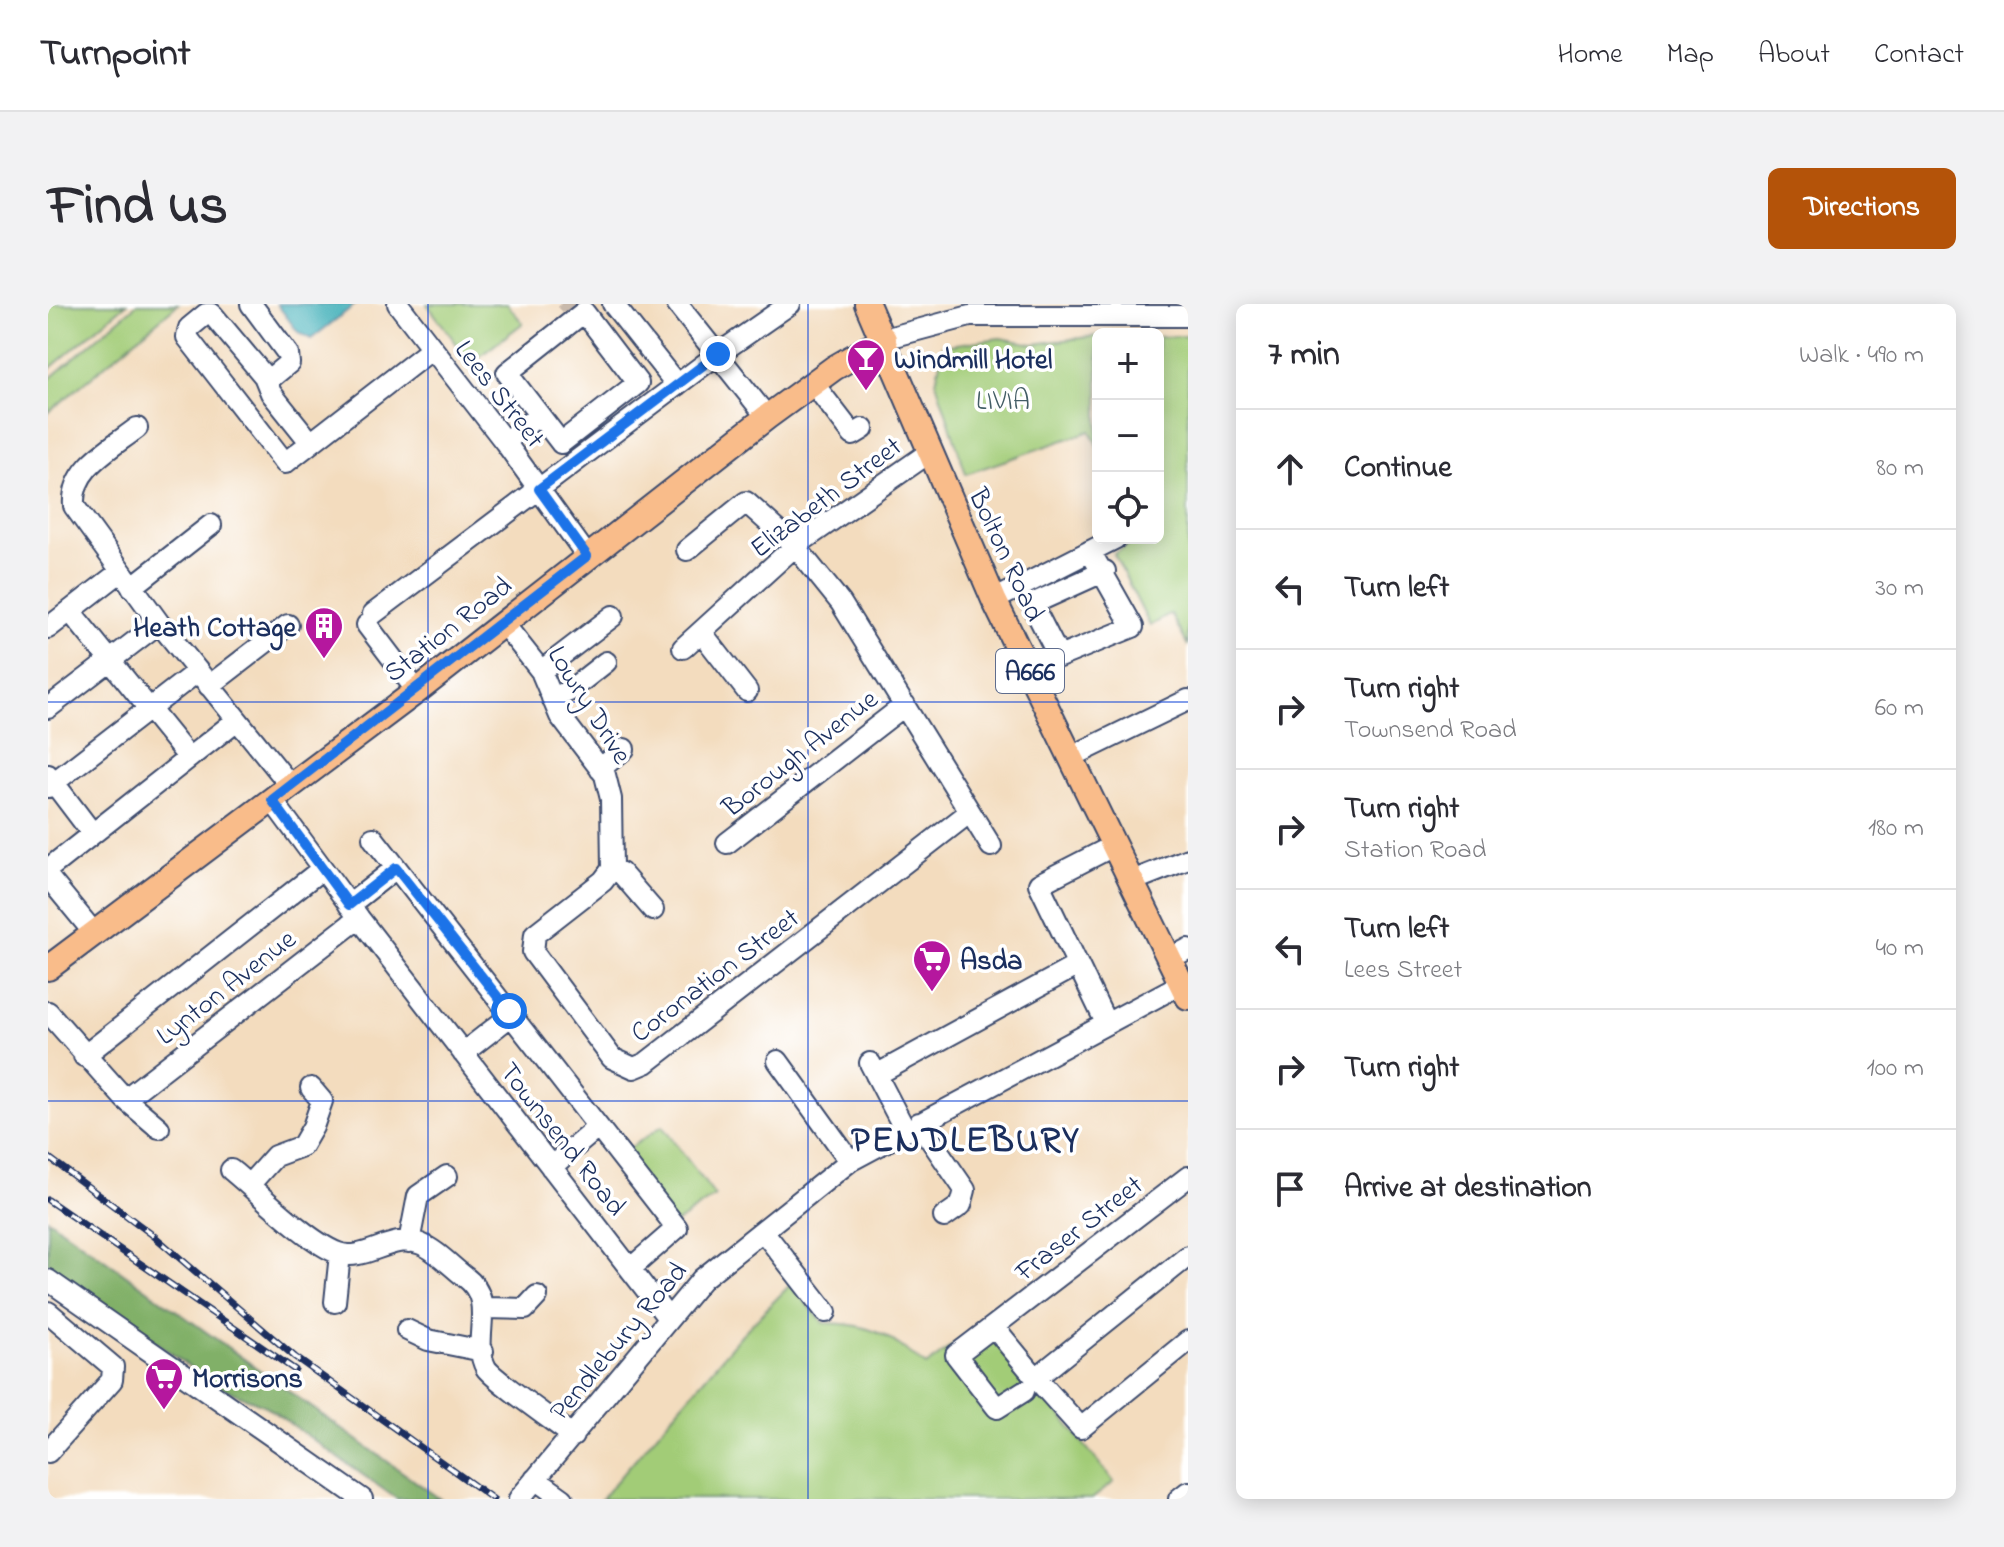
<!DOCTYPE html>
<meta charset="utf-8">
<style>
body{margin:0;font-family:"Indie Flower",sans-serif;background:#f2f2f3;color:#2b2b33}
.controls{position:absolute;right:24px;top:24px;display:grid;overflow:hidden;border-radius:12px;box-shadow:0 4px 20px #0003}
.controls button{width:72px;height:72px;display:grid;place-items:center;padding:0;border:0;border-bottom:2px solid #e1e1e2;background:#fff;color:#2b2b33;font:40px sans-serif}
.stop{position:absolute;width:24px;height:24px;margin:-18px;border:6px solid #1a73e8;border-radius:50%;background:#fff}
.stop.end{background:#1a73e8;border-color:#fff;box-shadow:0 2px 8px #0008}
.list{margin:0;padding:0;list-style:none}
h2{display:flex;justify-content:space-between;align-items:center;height:104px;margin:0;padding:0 32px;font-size:34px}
h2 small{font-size:26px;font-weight:400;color:#7c7c81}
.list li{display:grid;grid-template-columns:52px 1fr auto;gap:24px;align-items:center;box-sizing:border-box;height:120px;padding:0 32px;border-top:2px solid #e1e1e2}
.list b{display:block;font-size:30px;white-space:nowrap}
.list p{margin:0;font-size:26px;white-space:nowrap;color:#7c7c81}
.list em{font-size:26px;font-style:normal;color:#7c7c81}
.icon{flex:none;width:44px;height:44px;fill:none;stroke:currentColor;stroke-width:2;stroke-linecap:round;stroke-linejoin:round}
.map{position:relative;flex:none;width:1140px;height:1195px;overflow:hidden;border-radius:12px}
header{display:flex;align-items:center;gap:48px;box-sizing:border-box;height:112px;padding:0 40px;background:#fff;border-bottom:2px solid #e1e1e2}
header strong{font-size:38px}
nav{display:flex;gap:44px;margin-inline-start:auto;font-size:28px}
.intro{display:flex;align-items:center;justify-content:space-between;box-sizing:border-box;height:192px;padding:0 48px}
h1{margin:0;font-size:56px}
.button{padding:20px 36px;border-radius:12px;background:#b45309;color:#fff;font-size:28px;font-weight:700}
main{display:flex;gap:48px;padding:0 48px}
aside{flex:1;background:#fff;border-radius:12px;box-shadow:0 4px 20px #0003}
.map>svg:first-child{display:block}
.green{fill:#a2cc77;stroke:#5e7e6a;stroke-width:2}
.forest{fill:#81b068;stroke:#4e7063;stroke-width:2}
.water{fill:#3daeb7;stroke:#2c6e8a;stroke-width:2}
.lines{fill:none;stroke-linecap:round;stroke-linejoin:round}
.minor-tunnel{stroke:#c8b9ab;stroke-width:20;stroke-dasharray:20 10;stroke-linecap:butt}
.minor-casing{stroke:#3b496c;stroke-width:24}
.major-casing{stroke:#3b496c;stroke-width:28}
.minor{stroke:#fff;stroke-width:20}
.major{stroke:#f9bc8a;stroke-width:24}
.rail-casing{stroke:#1b2f5e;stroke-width:7}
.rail{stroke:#fff;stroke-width:4;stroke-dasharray:12;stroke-linecap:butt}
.route{stroke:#1a73e8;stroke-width:10}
.grid{fill:none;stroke:#1d4ed8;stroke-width:2;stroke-opacity:0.55}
.labels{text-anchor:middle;stroke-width:7;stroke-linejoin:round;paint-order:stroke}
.shield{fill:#fff;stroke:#5f6d8e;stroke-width:2}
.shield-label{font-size:26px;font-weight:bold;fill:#1b2f5e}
.poi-label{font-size:28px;font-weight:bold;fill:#1b2f5e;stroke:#fff;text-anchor:start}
.street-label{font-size:28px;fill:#1b2f5e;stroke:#fff}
.park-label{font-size:28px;fill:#445e66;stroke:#fff}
.district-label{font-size:36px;font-weight:bold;letter-spacing:2px;fill:#1b2f5e;stroke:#fff}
</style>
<header>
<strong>Turnpoint</strong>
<nav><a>Home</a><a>Map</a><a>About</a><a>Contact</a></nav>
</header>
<div class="intro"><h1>Find us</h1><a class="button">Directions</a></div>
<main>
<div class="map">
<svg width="1140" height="1195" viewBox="0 0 1140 1195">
<rect width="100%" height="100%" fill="#fff"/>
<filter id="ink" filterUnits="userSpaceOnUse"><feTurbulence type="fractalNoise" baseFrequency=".0125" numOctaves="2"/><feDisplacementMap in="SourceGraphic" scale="16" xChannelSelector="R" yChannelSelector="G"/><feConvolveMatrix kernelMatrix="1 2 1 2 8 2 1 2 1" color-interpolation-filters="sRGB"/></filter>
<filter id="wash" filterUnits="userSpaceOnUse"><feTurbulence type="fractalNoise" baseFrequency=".006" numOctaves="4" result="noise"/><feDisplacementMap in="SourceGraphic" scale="32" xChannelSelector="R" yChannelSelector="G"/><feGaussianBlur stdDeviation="1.8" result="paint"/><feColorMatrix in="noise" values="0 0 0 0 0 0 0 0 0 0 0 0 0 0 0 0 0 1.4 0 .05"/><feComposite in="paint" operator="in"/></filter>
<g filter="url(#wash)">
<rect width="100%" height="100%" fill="#f3dcbe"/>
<path class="green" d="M 0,0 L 78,0 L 0,66 Z
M 89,0 L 130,0 L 0,109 L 0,76 Z
M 379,0 L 459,0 L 475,19 L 423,59 Z
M 1050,32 L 1050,143 L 1042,127 L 918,170 L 888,78 L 895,42 L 952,34 L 985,40 Z
M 1140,32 L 1140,342 L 1123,310 L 1102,322 L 1066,250 L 1092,234 L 1110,234 L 1110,33 Z
M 614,822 L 667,892 L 624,922 L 573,850 Z
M 742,981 L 776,1019 C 823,1019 842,1032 878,1062 L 937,1016 L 1066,1178 L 1044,1195 L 553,1195 L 694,1030 Z"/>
<path class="forest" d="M 0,915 L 392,1195 L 349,1195 L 217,1102 L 165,1080 L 0,959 Z"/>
<path class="water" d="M 229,0 L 308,0 L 263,35 L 250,28 Z"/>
</g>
<g filter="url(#ink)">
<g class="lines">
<path class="minor-tunnel" d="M 517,10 L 527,0"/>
<defs>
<path id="minor" d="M 203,0 L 240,50 L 241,59 L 224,73 L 216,72 L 164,10 L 158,10 L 141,24 L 139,33 L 237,159 L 384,45
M 350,0 L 457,138 L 539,252
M 565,0 L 629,81
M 629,0 L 719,113
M 536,8 L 590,79 L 513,139 L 459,69 Z
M 836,35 L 922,12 L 1140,12
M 216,72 L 223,89 L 263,139
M 765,79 L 805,131 L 815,125
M 89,124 C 62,145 23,164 26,202 L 111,319 L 242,481
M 457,138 L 491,111
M 639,246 L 698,198 L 747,242 L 793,299 L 943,542
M 1042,247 L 1085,323 L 1011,353 L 984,300 L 1057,267
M 84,283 L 163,221
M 946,296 L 1068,234
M 22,307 L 141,454
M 325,310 L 670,50 L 742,0
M 455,319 L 493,367 L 512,412 L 557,471 L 563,495 L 564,565
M 319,321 L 369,387
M 0,324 L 72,268
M 654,329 L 699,387
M 635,344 L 747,242 L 882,148
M 493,367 L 565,312
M 161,382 L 240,321
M 504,394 L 521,387 L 558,358
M 0,404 L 111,319
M 1025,452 L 1140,396
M 552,465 L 576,445
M 0,471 L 44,529
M 0,483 L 150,367
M 224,496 L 311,614 L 620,1014
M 325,534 L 629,924 L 582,965
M 679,539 L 857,401
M 0,565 L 189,416
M 564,565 L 555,577 L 487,630 L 485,648 L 564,754 L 586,764 L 598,759 L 922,508
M 564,565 L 573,569 L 605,606
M 0,573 L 46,629
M 1084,577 L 1140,555
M 301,601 L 348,564
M 1121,655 L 1140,645
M 0,708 L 77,795 L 111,824
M 1058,719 L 991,580 L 1067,541
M 415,749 L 461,713
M 36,752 L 274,565
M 730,757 L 802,857
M 822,759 L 857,826
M 828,771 L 1030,661
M 77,795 L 311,614
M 871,819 L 917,886 L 913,901 L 896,913
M 503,863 L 549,824
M 183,866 C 210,888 260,938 290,949 C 317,959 344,928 373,940 C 388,946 404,963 417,973 C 450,997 422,1035 438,1064 C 445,1075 511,1121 525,1132
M 201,881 L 227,852 L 254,842 L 265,823 L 274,797 L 263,784
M 715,927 L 778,1008
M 361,938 L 370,892 L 399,872
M 0,976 L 314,1195
M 287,998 L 292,950
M 437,1004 L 477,1005 L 489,992
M 0,1008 L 65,1063 L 64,1076 L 0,1148
M 946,1023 L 988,1074 L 1140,952
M 359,1026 L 380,1036 L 435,1047
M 988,1074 L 1033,1124 L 1140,1037
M 976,1087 L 949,1104 L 908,1051 L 1140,873
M 487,1175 L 515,1195
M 471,1195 L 654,975 L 802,857 L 1133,680
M 1131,1195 L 1140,1188"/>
<path id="major" d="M 819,0 L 946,296 L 1140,693
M 0,664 L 369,387 L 719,113 L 786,64 L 836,35"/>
</defs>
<use href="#minor" class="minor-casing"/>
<use href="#major" class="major-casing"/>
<use href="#minor" class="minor"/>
<use href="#major" class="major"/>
<defs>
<path id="rail" d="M 0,853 L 106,932 L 247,1053 L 445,1195
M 0,896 L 247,1066"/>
</defs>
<use href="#rail" class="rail-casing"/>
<use href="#rail" class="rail"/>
</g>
</g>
<g class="lines" filter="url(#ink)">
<path class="route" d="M 461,707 L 348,564 L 301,601 L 224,496 L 539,252 L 491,185 L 670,50"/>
</g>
<path class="grid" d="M 380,0 L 380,1195M 760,0 L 760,1195M 0,398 L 1140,398M 0,797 L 1140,797"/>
<defs>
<symbol id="bar-pin" viewBox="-11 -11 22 30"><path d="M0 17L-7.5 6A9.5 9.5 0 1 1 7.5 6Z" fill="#b5179e" stroke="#fff"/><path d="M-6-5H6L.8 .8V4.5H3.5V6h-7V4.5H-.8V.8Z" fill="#fff"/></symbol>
<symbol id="building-pin" viewBox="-11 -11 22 30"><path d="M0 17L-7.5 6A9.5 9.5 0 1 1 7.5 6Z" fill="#b5179e" stroke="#fff"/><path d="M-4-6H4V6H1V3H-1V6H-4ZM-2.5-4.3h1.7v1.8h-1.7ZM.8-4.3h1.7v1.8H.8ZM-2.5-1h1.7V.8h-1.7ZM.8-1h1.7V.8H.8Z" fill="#fff"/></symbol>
<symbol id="supermarket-pin" viewBox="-11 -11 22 30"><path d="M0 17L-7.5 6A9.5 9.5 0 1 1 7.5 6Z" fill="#b5179e" stroke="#fff"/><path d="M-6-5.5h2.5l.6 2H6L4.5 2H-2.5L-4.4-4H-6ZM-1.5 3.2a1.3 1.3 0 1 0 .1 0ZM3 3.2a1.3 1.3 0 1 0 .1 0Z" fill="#fff"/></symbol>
</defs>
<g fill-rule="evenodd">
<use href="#bar-pin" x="796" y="32" width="44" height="60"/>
<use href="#building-pin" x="254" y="300" width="44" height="60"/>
<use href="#supermarket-pin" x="862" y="633" width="44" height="60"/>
<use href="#supermarket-pin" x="94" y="1051" width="44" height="60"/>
</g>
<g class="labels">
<rect class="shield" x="948" y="345" width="68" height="44" rx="6"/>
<g class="shield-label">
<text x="982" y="376">A666</text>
</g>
<g class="poi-label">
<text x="846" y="64">Windmill Hotel</text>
<text x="248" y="332" text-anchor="end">Heath Cottage</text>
<text x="912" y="665">Asda</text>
<text x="144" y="1083">Morrisons</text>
</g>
<g class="street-label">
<text transform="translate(453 89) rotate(52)" y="10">Lees Street</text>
<text transform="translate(777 192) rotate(-37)" y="10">Elizabeth Street</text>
<text transform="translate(960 250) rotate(65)" y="10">Bolton Road</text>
<text transform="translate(399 324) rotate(-38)" y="10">Station Road</text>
<text transform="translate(543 400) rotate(58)" y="10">Lowry Drive</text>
<text transform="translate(751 448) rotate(-38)" y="10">Borough Avenue</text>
<text transform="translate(666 670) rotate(-37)" y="10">Coronation Street</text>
<text transform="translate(177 682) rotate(-38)" y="10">Lynton Avenue</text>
<text transform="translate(516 834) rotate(52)" y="10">Townsend Road</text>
<text transform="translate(1030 923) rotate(-38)" y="10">Fraser Street</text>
<text transform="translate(569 1036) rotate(-50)" y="10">Pendlebury Road</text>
</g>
<g class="park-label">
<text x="955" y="105">LIVIA</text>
</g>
<g class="district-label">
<text x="918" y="847">PENDLEBURY</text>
</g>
</g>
</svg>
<div class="controls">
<button>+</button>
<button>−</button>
<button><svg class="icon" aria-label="locate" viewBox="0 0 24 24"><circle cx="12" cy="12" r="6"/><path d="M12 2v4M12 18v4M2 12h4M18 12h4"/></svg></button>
</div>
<div class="stop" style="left:461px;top:707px"></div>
<div class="stop end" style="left:670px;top:50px"></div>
</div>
<aside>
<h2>7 min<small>Walk · 490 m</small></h2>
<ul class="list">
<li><svg class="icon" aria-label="ahead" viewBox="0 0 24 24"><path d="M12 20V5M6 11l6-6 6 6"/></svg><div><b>Continue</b></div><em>80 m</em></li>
<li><svg class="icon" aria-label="left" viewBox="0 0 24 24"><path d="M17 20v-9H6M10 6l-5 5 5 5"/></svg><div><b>Turn left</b></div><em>30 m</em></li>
<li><svg class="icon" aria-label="right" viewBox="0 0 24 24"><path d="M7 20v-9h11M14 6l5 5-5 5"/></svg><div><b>Turn right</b><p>Townsend Road</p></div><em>60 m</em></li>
<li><svg class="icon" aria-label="right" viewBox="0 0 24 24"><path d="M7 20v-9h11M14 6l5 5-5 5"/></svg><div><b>Turn right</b><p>Station Road</p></div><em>180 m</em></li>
<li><svg class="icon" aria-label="left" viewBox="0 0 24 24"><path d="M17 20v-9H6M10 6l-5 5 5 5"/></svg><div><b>Turn left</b><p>Lees Street</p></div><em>40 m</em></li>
<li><svg class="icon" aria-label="right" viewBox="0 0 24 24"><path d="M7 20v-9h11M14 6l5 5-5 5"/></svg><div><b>Turn right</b></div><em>100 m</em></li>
<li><svg class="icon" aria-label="arrive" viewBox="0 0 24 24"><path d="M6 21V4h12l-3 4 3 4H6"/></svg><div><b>Arrive at destination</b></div></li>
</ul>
</aside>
</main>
